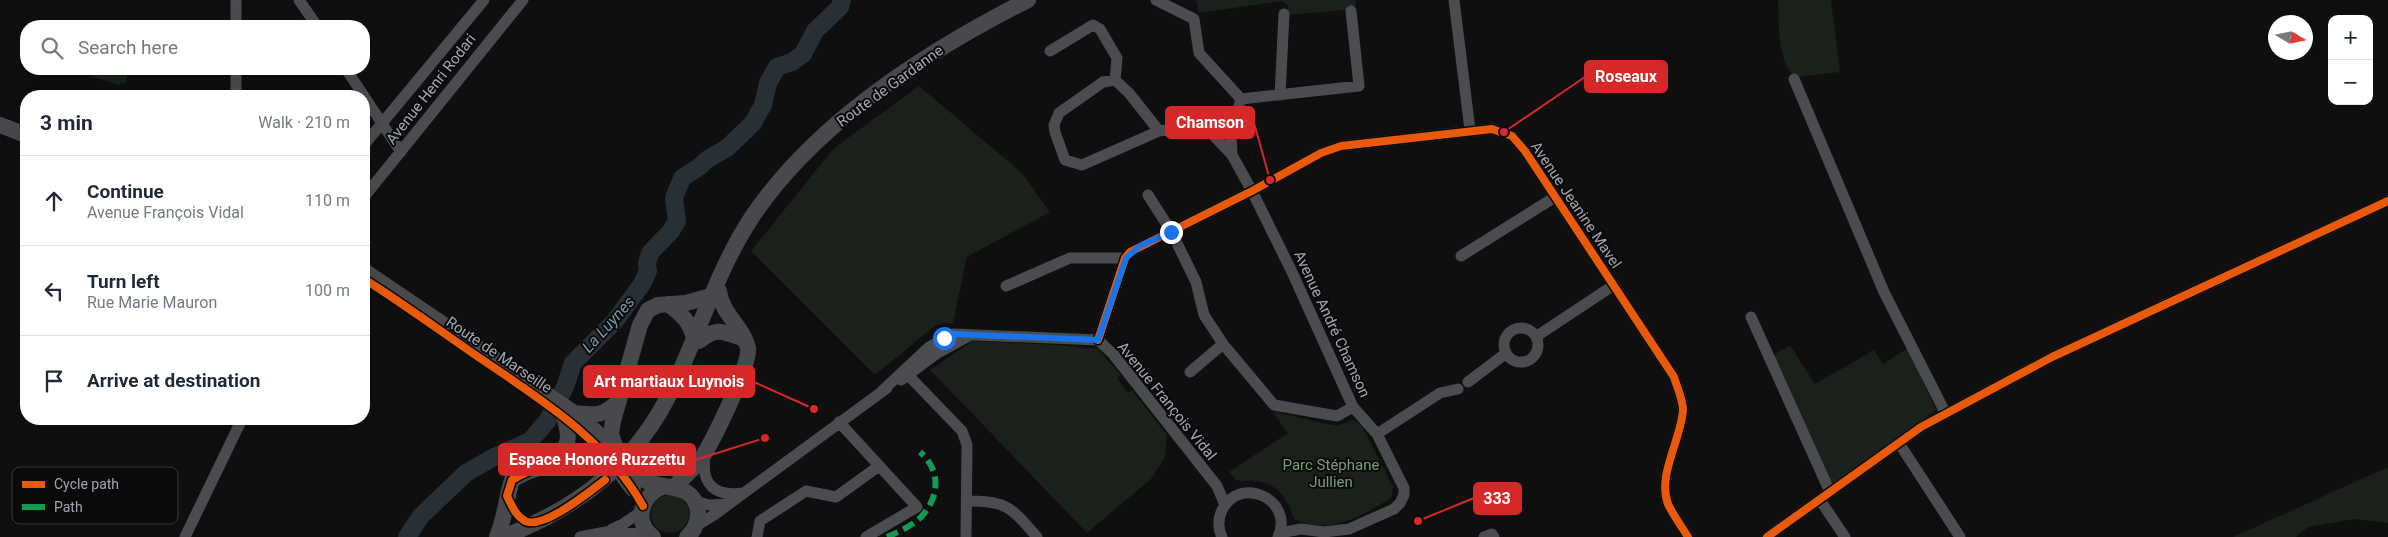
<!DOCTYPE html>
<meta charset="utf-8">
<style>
body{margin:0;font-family:Roboto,sans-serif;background:#f2f2f3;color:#1f2937}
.controls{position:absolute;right:15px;top:15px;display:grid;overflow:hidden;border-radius:10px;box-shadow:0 5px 20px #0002}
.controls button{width:45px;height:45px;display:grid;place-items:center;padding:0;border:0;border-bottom:1px solid #e0e1e3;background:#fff;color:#1f2937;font:25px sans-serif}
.compass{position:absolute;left:2268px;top:15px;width:45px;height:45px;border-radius:50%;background:#fff;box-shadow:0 5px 20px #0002;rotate:100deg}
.stop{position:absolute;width:15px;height:15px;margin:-11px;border:4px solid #1a73e8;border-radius:50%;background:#fff}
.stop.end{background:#1a73e8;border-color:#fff;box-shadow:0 1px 5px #0008}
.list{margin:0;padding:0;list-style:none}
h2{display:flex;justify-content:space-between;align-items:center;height:65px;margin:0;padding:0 20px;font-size:21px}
h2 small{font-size:16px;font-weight:400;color:#747a83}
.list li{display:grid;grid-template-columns:32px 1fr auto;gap:15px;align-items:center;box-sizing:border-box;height:90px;padding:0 20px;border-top:1px solid #e0e1e3}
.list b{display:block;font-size:19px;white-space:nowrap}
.list p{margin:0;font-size:16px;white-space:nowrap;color:#747a83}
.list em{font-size:16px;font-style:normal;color:#747a83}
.icon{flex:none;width:28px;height:28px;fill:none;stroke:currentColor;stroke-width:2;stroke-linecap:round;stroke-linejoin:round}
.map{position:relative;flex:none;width:2388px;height:537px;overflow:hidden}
.search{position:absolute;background:#fff;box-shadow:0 5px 20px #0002;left:20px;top:20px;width:350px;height:55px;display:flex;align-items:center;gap:12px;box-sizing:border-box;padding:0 18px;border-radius:20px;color:#747a83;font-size:19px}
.panel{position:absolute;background:#fff;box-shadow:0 5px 20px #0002;left:20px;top:90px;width:350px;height:335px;border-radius:20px}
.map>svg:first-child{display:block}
.green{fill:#1a201a}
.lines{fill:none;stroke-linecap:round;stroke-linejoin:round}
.river{stroke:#273035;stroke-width:18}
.minor{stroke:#4a4c4f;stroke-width:11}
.secondary{stroke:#48494c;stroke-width:16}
.secondary-bridge{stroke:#48494c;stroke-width:16}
.quiet{stroke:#139951;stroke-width:6;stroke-dasharray:12 6;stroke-linecap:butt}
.cycleway-casing{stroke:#0a0a0b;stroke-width:11}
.cycleway{stroke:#e8590c;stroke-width:8}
.route{stroke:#1a73e8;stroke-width:6}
.labels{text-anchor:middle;stroke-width:4;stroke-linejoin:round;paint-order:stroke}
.street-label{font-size:15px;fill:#a0a7b1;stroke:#0a0a0b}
.park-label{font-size:15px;fill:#779d77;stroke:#0a0a0b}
.water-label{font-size:16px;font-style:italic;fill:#7698ad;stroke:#0a0a0b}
.key{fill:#0a0a0b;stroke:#37393d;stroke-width:1}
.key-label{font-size:14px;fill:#a0a7b1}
.leader{fill:none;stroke:#d62828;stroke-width:2}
.callout-dot{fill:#d62828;stroke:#0a0a0b;stroke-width:2}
.callout{fill:#d62828;stroke:#d62828;stroke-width:2}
.callout-label{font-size:16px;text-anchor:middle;font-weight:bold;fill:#fff}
</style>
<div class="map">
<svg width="2388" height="537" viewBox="0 0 2388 537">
<rect width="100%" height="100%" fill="#0f0f10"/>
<path class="green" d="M 1196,0 L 1356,0 L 1355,9 L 1288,15 L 1288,6 L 1282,1 L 1199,13 Z
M 1778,0 L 1831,0 L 1840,72 L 1797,77 C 1777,69 1779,19 1778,0 Z
M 90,69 L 129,69 L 125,84 L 120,83 L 119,85 L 92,77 L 93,75 L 88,74 Z
M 919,86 L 1022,173 L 1050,212 L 967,257 L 953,323 L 936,325 L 875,375 L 751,251 L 834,148 Z
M 972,341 L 1060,345 L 1098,349 L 1121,375 L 1117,378 L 1127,393 L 1132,390 L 1167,435 L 1165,457 L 1151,479 L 1087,533 L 930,370 Z
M 1790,345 L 1815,384 L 1874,350 L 1883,364 L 1908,348 L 1936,410 L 1834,484 L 1828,478 L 1773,358 L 1775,354 Z
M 1272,411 C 1288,414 1324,425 1338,425 C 1350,424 1349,415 1362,426 L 1393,487 L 1391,498 C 1362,516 1329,536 1294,519 C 1287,498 1279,484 1255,481 C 1249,480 1243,482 1236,480 L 1229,472 L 1288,433 Z
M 2388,467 L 2388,523 L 2354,519 L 2308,527 L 2296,537 L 2233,537 Z
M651 514a19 19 0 1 1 38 0a19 19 0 1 1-38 0Z"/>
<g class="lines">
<path class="river" d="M 407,537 L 421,516 L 466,473 L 494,457 L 530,441 L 548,420 L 565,387 L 573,363 L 615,321 L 642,284 L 648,271 L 647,263 L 650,253 L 671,231 L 677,221 L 674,198 L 682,178 L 699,167 L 708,159 L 727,148 L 753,123 L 763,105 L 768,83 L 777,67 L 792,62 L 803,54 L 815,31 L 840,7 L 842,0"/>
<path class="minor" d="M 299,0 L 317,26
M 1156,0 L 1194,19 L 1199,53 L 1241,99
M 1454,0 L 1470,130
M 236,26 L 236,0
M 1050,51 L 1093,25 L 1100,29 L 1117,58 L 1115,80
M 346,69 L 401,152
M 1794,79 L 1884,292 L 1946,414
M 1280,95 L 1284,14
M 236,96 L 236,69
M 1159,131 L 1129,93 L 1115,80 L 1103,82 L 1059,113 L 1054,125 L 1055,132 L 1065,160 L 1082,165 L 1159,131 L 1193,127 L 1203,128 L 1213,135 L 1232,155
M 364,145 L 484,0
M 1148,195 L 1171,231 L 1196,282 L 1204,315 L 1223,344 L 1274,405 L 1337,416 L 1353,407
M 364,197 L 523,0
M 1461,256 L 1555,197
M 1006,286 L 1070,258 L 1125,258
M 1751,317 L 1830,492
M1504 345a17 17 0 1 1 34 0a17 17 0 1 1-34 0Z
M 1537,336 L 1614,285
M 1098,340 L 1125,258 L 1130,252 L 1252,191 L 1321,153 L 1341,146 L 1492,129 L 1512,136 L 1525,151 L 1674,377 C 1677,387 1683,400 1683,410 C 1681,440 1657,475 1668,504 C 1673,515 1682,527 1688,537
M 1190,372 L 1223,344
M 908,375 L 962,431 L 967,445 L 966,537
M 901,380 L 936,354 L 967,337
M 1468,382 L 1505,354
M 882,391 L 929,347 L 953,334 L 1098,340 L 1113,354 L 1217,486 L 1225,505
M 839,422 L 917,507 L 866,537
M 1377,434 L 1440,393 L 1458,389
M 1899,443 L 1960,537
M 705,456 C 701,484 714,497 743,493
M 1820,500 L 1845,537
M 695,501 L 709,505 L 729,504
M 967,501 C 1006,500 1012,508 1037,537
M 696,526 L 714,515 L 887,388
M 612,529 L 623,524 L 642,511
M 1280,533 L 1301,529 L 1324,532 L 1349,529 L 1394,509 L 1400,503 L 1404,495 L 1404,488 L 1377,434 L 1353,407 L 1292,272 L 1252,191 L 1232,155 L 1231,134 L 1241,99 L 1359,86 L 1351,11
M 185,537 L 242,419
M 580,537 L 606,532 L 648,534
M 757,537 L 760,521 L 806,491 L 836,497 L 879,466
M 1222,537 C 1218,529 1218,519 1222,510 C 1240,474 1295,500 1278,537
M 1484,537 L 1492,534 L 1494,537
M 1767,537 L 1921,427 L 2052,357 L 2388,201"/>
<path class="secondary" d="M 0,125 L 26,135
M 364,271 L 574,413 L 595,431 L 618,454
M 668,304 C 681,314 690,321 694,338
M 699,341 C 718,326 723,332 744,339
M 574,413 C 596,415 602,417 619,401
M 617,452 L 611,434 L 613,421 L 640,325 L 648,310 L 658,305 L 686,303 L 711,296
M 555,463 C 569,443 571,439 564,416
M 642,479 C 663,492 695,480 698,513 C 698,522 694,531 687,537
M 674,487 C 682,479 691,471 698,463 C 710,448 751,364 748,348 C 743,326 722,315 719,291
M 497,537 C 505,518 506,499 512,480 C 542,462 578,458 612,461
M 503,537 C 580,507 637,463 673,387 C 700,330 717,270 752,217 C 816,122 927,51 1028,0
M 653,537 C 633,522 641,496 662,487"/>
<path class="secondary-bridge" d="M 618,454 L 642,479
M 612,461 L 633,489"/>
<path class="quiet" d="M 887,537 C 898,532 912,526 921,517 C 940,497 941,470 920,452"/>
<defs>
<path id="cycleway" d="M 364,279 C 401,302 436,328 471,352 C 535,396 604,436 643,506
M 1098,340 L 1125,258 L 1130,252 L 1252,191 L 1321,153 L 1341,146 L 1492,129 L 1512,136 L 1525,151 L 1674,377 C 1677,387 1683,400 1683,410 C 1681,440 1657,475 1668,504 C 1673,515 1682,527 1688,537
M 605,480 C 589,492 543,530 525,521 C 515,515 512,506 507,496 L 512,480 C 542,462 578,458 612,461
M 1767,537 L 1921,427 L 2052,357 L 2388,201"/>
</defs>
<use href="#cycleway" class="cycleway-casing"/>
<use href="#cycleway" class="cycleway"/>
</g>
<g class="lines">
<path class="route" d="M 944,338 L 953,334 L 1098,340 L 1126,258 L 1140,246 L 1171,232"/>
</g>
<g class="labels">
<g class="street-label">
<text transform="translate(890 86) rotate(-36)" y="5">Route de Gardanne</text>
<text transform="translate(431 89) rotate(-52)" y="5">Avenue Henri Rodari</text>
<text transform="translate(1576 205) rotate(56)" y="5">Avenue Jeanine Mavel</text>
<text transform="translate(1332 324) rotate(65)" y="5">Avenue André Chamson</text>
<text transform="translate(499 355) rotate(34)" y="5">Route de Marseille</text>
<text transform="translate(1167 401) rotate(51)" y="5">Avenue François Vidal</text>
</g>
<g class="park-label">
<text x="1331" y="470">Parc Stéphane<tspan x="1331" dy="17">Jullien</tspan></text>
</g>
<g class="water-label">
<text transform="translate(608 324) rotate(-48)" y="6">La Luynes</text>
</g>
</g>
<rect x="12" y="467" width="166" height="57" rx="8" class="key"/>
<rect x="22" y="481" width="23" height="7" fill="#e8590c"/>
<rect x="22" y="504" width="23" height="6" fill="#139951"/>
<g class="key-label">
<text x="54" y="489">Cycle path</text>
<text x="54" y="512">Path</text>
</g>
<path class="leader" d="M1504 132L1585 77M1270 180L1254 123M814 409L754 382M765 438L695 460M1418 521L1474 498"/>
<g class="callout-dot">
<circle cx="1504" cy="132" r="5"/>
<circle cx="1270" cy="180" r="5"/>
<circle cx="814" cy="409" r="5"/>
<circle cx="765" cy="438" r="5"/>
<circle cx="1418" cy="521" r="5"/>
</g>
<g class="callout">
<rect x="1585" y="61" width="82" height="31" rx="5"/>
<rect x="1166" y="107" width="88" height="31" rx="5"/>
<rect x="584" y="366" width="170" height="31" rx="5"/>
<rect x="499" y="444" width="196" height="31" rx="5"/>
<rect x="1474" y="483" width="47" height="31" rx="5"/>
</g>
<g class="callout-label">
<text x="1626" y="82">Roseaux</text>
<text x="1210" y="128">Chamson</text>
<text x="669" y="387">Art martiaux Luynois</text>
<text x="597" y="465">Espace Honoré Ruzzettu</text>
<text x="1497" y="504">333</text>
</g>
</svg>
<div class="controls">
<button>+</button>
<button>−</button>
</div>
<svg class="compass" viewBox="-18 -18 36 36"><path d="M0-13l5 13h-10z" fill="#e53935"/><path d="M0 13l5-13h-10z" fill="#747a83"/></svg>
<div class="stop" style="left:944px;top:338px"></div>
<div class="stop end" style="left:1171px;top:232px"></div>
<div class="search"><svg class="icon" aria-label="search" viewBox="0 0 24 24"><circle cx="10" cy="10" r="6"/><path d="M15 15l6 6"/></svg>Search here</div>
<section class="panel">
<h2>3 min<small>Walk · 210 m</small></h2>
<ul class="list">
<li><svg class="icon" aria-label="ahead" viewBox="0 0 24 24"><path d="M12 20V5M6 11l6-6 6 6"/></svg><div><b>Continue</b><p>Avenue François Vidal</p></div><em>110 m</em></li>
<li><svg class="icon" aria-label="left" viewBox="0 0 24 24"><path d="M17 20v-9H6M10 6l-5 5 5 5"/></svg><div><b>Turn left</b><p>Rue Marie Mauron</p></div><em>100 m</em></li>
<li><svg class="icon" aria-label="arrive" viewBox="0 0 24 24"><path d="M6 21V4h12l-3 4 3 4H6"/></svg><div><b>Arrive at destination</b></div></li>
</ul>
</section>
</div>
